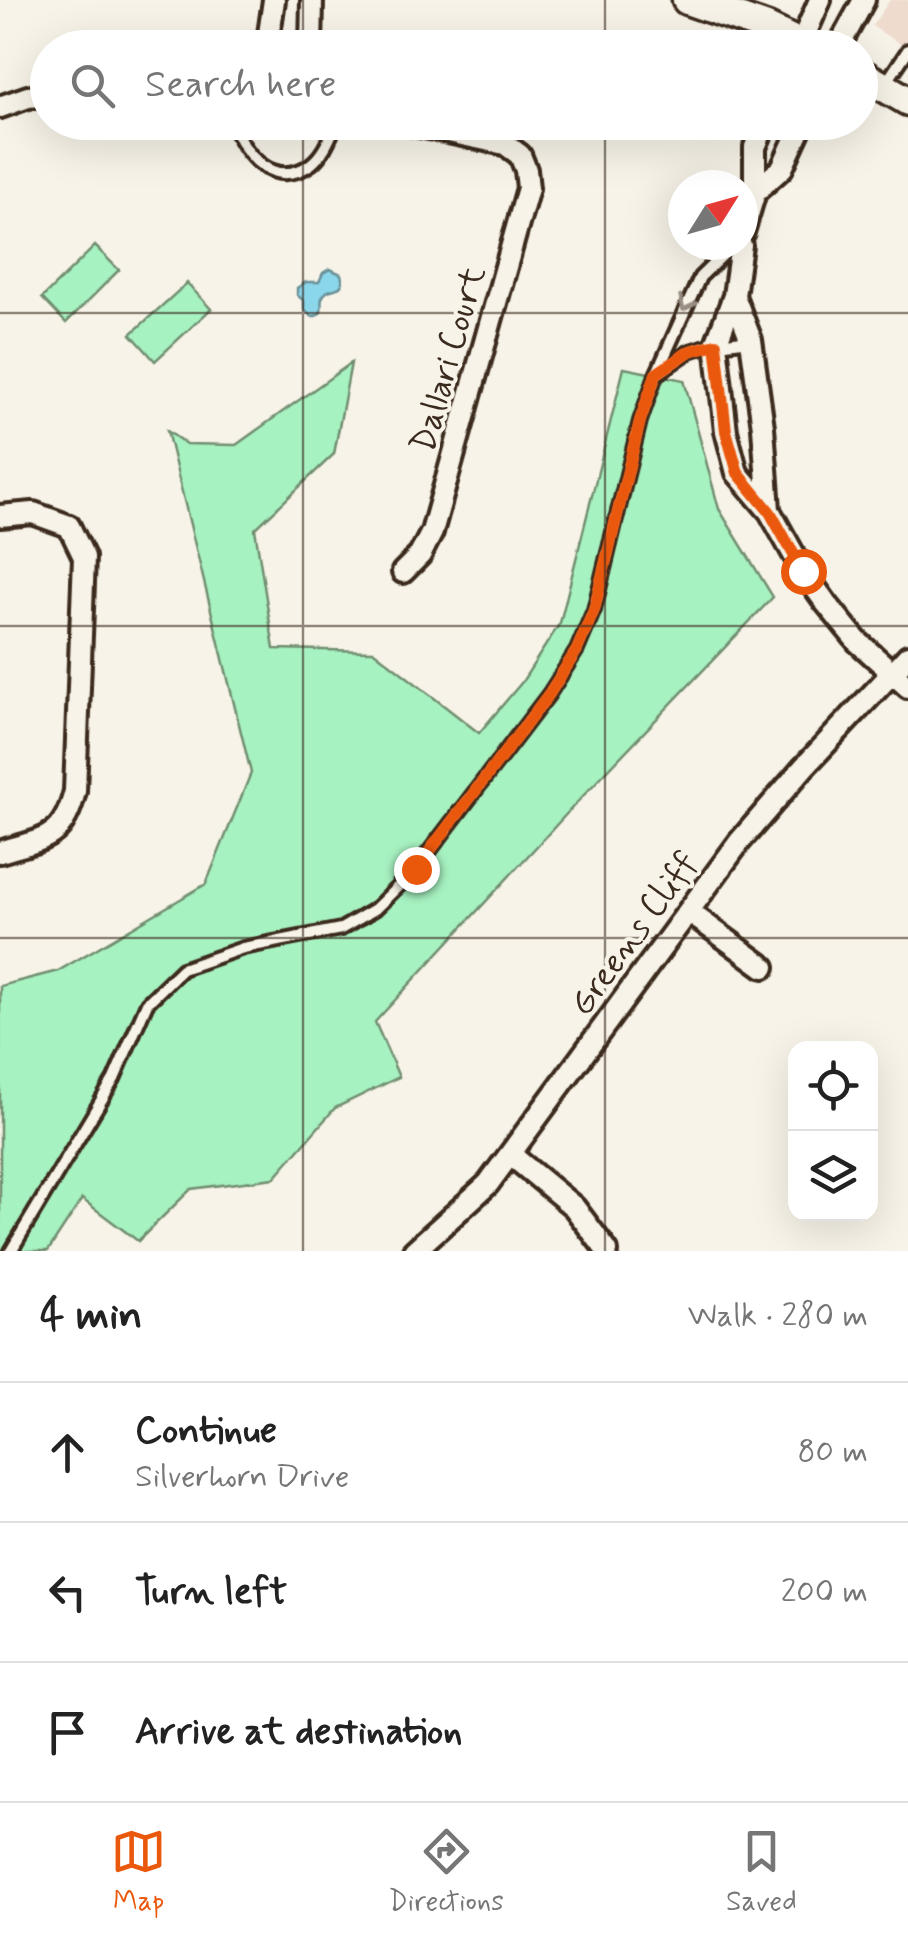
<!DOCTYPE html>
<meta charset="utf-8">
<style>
body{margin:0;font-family:Mynerve,sans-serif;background:#f6f6f6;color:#222}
.controls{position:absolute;right:30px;bottom:30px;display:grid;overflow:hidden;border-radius:20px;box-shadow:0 10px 40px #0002}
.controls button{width:90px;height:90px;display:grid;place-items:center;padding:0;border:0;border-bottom:2px solid #e0e0e0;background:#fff;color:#222;font:50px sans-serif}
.compass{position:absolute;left:668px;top:170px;width:90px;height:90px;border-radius:50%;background:#fff;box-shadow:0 10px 40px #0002;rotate:53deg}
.stop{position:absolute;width:30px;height:30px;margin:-22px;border:8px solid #ea580c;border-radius:50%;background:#fff}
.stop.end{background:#ea580c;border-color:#fff;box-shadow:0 2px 10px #0008}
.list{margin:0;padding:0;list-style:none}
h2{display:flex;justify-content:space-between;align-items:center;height:130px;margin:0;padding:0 40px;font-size:42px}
h2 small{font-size:32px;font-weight:400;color:#767676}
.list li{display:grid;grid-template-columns:65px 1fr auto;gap:30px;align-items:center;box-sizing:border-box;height:140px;padding:0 40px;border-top:2px solid #e0e0e0}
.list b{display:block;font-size:38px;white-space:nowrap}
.list p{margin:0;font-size:32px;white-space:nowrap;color:#767676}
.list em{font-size:32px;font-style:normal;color:#767676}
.icon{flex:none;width:55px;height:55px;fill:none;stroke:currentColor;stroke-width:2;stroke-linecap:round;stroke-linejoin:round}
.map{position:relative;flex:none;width:908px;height:1251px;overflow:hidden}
.search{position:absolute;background:#fff;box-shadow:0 10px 40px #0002;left:30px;right:30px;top:30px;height:110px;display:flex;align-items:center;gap:25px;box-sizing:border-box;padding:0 35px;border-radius:55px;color:#767676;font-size:38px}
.sheet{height:550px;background:#fff}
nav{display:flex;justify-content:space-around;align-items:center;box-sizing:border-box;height:140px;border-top:2px solid #e0e0e0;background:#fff;font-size:28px;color:#767676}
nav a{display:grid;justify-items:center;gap:5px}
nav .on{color:#ea580c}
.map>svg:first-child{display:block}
.built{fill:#eedbcd}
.green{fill:#a7f2c1;stroke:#718e70;stroke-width:2.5}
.water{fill:#8ad6ea;stroke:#6a9198;stroke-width:2.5}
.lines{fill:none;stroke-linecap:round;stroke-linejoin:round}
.service-casing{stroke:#3b2a1e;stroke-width:18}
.minor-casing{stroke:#3b2a1e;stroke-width:28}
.secondary-casing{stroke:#3b2a1e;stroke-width:35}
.service{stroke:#f7f3e8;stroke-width:10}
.minor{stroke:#f7f3e8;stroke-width:20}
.secondary{stroke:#f7f3e8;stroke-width:28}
.oneway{stroke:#998e83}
.route{stroke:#ea580c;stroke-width:12}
.grid{fill:none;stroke:#3b2a1e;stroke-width:2.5;stroke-opacity:0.55}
.labels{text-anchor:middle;stroke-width:8;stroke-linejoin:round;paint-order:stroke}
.street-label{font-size:35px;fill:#3b2a1e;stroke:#f7f3e8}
</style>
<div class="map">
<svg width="908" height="1251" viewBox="0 0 908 1251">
<rect width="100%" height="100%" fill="#f7f3e8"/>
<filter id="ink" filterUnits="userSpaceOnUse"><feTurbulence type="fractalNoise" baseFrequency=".01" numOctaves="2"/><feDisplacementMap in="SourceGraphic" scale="20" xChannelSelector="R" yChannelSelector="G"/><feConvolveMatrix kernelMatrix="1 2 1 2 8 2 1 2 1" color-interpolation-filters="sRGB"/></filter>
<g filter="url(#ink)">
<path class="built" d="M 890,0 L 908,0 L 908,49 L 872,26 Z"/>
<path class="green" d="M 95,246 L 119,270 L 66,323 L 42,298 Z
M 187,283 L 211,309 L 155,361 L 131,334 Z
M 351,363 L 334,454 L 255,529 L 274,649 L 374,651 L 479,733 L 522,682 L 560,623 L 624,368 L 684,380 L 719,509 L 773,597 L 582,797 L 375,1022 L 399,1077 L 335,1108 L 274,1178 L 191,1189 L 138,1241 L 82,1199 L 48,1251 L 0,1251 L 0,986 L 58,971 L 206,884 L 251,773 L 167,431 L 186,444 L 236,445 Z"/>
<path class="water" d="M 330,269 L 341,274 C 347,296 328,283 322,298 C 321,302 322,307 321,312 L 316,316 L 311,316 L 304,309 L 304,301 L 297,295 L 297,288 L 306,282 L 319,282 L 323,273 Z"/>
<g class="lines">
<defs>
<path id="service" d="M 886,83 L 908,50
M 233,122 C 243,156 275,190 311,164 C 324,154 330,137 337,122
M 657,374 L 690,351 L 709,345 L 751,340
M 11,1251 L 114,1079 L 147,1003 L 182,969 L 243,948 L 341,929 L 375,909 L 416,869 L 549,694 L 577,650 L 594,610 L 640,421 L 656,375 L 700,277 L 733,245"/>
<path id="minor" d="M 267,48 L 274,0
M 311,48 L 312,0
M 799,48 L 820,0
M 838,48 L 864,0
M 0,107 L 28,97 L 48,95
M 401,122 L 505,144 L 520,155 L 526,170 L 528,188 L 432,532 L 420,555 L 403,572
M 755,192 L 782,168 L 803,122
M 743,232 L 755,192 L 755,147 L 766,122
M 741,245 L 734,296 L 716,344 L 726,431 L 737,473 L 770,512 L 803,571 L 826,603 L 857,641 L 908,687
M 734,296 L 751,340 L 763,427 L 769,510
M 0,516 L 33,513 L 69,526 L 84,557 L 75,791 C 63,841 44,838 0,852
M 689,912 L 764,967
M 511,1155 L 574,1207 L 607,1251
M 414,1251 L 488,1184 L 740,841 L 804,767 L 908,656"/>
<path id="secondary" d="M 687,0 L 767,28 L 808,48
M 860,73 L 908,101"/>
</defs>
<use href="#service" class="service-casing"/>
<use href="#minor" class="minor-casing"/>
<use href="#secondary" class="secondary-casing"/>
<use href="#service" class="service"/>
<use href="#minor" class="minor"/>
<use href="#secondary" class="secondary"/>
</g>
<defs><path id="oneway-chevron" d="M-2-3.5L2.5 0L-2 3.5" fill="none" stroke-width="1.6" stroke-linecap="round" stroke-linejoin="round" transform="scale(2.5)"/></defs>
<use class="oneway" href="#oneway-chevron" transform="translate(686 304) rotate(116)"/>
</g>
<g class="lines" filter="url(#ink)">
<path class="route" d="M 416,869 L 549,694 L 577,650 L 594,610 L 640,421 L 656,374 L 690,351 L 716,344 L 726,431 L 738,473 L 770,512 L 803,571"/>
</g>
<path class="grid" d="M 303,0 L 303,48M 605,0 L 605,48M 303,122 L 303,1251M 605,122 L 605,1251M 0,313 L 908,313M 0,626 L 908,626M 0,938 L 908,938"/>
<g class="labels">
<g class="street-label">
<text transform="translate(447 359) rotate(-74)" y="12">Dallari Court</text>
<text transform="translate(633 933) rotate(-54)" y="12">Greens Cliff</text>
</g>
</g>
</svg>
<div class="controls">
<button><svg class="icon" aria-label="locate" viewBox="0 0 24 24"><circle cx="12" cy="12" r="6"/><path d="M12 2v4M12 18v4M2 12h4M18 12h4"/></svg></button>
<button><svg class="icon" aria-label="layers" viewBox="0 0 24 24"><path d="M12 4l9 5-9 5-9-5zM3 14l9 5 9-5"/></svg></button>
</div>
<svg class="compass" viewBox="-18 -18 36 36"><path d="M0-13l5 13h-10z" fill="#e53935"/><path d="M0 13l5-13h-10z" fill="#767676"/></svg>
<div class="stop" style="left:803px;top:571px"></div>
<div class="stop end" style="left:416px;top:869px"></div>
<div class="search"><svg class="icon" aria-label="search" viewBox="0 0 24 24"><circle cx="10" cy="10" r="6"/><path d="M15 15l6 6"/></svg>Search here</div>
</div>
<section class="sheet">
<h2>4 min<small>Walk · 280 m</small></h2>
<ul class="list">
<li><svg class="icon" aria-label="ahead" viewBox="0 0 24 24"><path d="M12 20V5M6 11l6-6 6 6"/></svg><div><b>Continue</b><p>Silverhorn Drive</p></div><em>80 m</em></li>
<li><svg class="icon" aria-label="left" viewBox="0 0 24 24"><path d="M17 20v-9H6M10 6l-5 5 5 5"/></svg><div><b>Turn left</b></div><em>200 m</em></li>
<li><svg class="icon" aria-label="arrive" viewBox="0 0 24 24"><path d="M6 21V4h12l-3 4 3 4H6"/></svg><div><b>Arrive at destination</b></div></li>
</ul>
</section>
<nav>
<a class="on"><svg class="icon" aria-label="map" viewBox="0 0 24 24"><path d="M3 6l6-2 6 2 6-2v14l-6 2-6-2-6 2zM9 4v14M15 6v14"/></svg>Map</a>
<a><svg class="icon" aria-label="directions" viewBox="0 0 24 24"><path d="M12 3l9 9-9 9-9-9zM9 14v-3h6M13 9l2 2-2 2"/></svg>Directions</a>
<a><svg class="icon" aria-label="saved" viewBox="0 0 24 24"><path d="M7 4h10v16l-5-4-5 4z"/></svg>Saved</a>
</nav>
